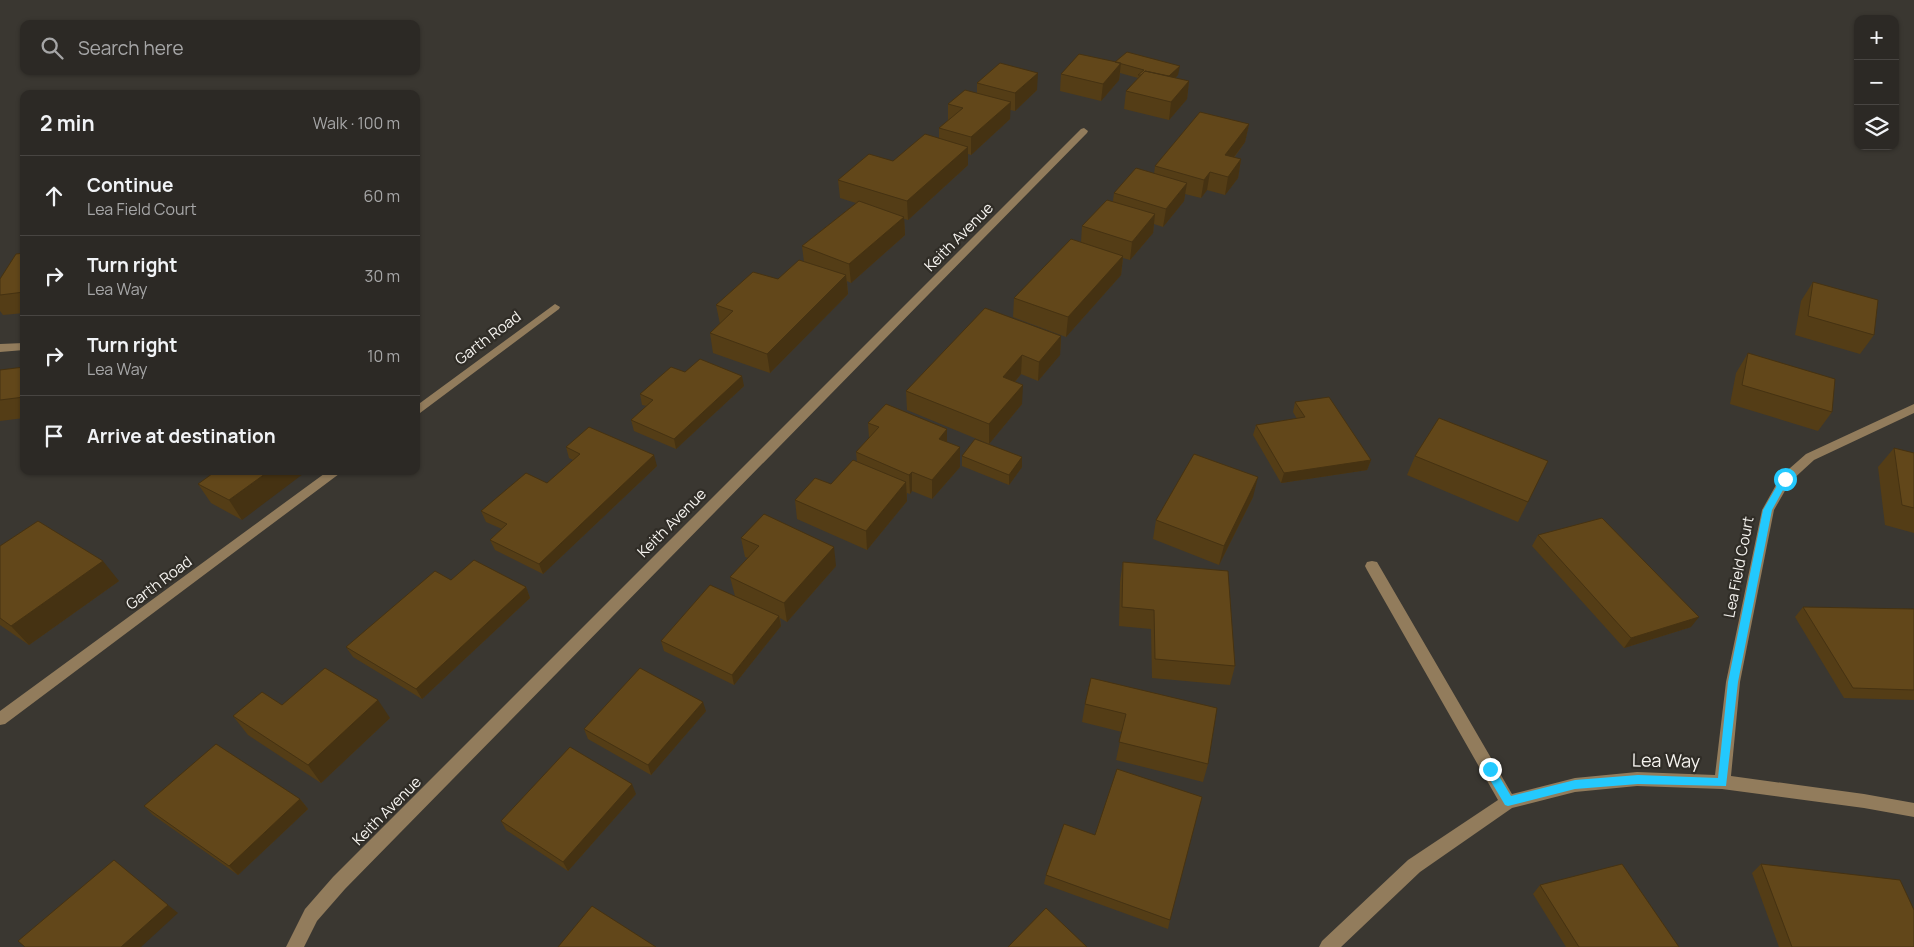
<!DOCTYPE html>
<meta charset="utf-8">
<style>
body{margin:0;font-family:Manrope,sans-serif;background:#383532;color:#f1f3f6}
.controls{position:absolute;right:15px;top:15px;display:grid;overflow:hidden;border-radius:10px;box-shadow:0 1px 4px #0004}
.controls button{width:45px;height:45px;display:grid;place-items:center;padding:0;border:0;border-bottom:1px solid #484542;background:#2c2925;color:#f1f3f6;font:25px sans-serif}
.stop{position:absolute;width:15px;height:15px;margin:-11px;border:4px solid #23c9fe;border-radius:50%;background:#fff}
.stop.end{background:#23c9fe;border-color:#fff;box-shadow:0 1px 5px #0008}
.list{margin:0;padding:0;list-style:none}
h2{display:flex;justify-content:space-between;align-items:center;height:65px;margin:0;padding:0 20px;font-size:21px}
h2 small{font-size:16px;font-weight:400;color:#a6a6a7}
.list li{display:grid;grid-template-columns:32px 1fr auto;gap:15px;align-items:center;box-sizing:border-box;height:80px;padding:0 20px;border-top:1px solid #484542}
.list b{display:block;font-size:19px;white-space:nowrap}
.list p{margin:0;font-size:16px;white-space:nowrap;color:#a6a6a7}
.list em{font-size:16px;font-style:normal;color:#a6a6a7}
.icon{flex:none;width:28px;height:28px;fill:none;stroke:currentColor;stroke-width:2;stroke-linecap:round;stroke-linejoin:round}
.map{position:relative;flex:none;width:1914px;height:947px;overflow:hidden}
.search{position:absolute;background:#2c2925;box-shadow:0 1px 4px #0004;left:20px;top:20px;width:400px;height:55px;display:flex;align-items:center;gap:12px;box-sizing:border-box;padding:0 18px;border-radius:10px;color:#a6a6a7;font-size:19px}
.panel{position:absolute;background:#2c2925;box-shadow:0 1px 4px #0004;left:20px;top:90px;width:400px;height:385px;border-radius:10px}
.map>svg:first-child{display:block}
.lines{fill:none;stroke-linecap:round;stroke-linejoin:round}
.minor{fill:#927c5c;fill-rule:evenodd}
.wall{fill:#543d16}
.shaded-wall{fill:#453212}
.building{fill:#62471a;stroke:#453212}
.route{fill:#23c9fe}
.labels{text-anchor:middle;stroke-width:4.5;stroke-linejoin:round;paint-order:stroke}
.street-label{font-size:15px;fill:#f6f4f0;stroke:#302d27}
.near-street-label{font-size:18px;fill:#f6f4f0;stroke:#302d27}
</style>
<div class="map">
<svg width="1914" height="947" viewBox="0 0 1914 947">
<rect width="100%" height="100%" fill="#3a3731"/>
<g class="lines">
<path class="minor" d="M 1084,128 L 1088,131 L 1087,133 L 345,889 L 317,921 L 304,947 L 286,947 L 305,909 L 333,877 L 1081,129 Z
M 555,304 L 560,307 L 559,309 L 416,416 L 416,406 Z
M 24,343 L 24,350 L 0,352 L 0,344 Z
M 1914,404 L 1914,413 L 1814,460 L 1790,482 L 1774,510 L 1740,682 L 1731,776 L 1864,794 L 1914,803 L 1914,817 L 1864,808 L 1722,789 L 1637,786 L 1575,792 L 1512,808 L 1420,872 L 1341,947 L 1319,947 L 1322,941 L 1408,860 L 1498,800 L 1367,570 L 1365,566 L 1367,562 L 1372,561 L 1377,562 L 1512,794 L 1575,778 L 1637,772 L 1715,775 L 1726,682 L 1762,510 L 1781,476 L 1806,454 Z
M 328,471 L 343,471 L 5,724 L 0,725 L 0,711 Z"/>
</g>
<path class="wall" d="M 1115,62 L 1178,75 L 1175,78 L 1189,81 L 1187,99 L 1169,120 L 1124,109 L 1126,91 L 1138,78 L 1120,73 L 1119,80 L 1101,101 L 1060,91 L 1061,74 Z
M 977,83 L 1037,90 L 1015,111 L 1010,110 L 1010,119 L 971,155 L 968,154 L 968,165 L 908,220 L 904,219 L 905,235 L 851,283 L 847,281 L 848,294 L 770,373 L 713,353 L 710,333 L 720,324 L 716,305 L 778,279 L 804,262 L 802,246 L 856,203 L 840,198 L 838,180 L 893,161 L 939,138 L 939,128 L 948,120 L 948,104 L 977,93 Z
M 1249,124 L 1245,142 L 1234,158 L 1241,159 L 1238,178 L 1225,195 L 1207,190 L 1201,198 L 1185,194 L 1184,201 L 1163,227 L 1154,224 L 1153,233 L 1130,260 L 1123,258 L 1121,275 L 1066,337 L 1013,317 L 1014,298 L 1081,242 L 1082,226 L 1113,201 L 1114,193 L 1154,174 L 1155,166 Z
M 24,253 L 24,313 L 3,315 L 0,311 L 0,279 Z
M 1813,282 L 1874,335 L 1860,354 L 1795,335 L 1801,301 Z
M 1061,336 L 1060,355 L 1038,381 L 1021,374 L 1015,382 L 1022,404 L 989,444 L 907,410 L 906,391 Z
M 1748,353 L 1832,412 L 1818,431 L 1730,404 L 1736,373 Z
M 24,367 L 24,418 L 0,421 L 0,370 Z
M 685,372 L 744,386 L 676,449 L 634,431 L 631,420 L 647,406 L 642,405 L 640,394 Z
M 1295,402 L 1371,460 L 1367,470 L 1281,483 L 1253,435 L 1256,425 L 1297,419 L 1293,412 Z
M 868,423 L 947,429 L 947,442 L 960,467 L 932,499 L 912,491 L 910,494 L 907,493 L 907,501 L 867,550 L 797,519 L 795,500 L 831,484 L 857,462 L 856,452 L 869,438 Z
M 566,447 L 657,466 L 543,574 L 495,550 L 490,540 L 502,529 L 486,522 L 481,511 L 547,483 L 573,460 L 569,458 Z
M 1894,448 L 1914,453 L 1914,533 L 1885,525 L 1878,467 Z
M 962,456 L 1022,467 L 1009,485 L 962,466 Z
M 1415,456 L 1548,461 L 1518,522 L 1407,475 Z
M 216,471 L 242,520 L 211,503 L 198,484 Z
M 1253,497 L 1219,565 L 1153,539 L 1156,520 Z
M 1538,535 L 1691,627 L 1624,648 L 1532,546 Z
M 741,538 L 836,566 L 787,622 L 780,618 L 781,626 L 734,685 L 664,651 L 661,641 L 735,596 L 730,577 L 748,558 L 745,557 Z
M 0,546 L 119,581 L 29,645 L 0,625 Z
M 1123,562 L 1235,666 L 1230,685 L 1152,678 L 1151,629 L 1119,626 L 1120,582 Z
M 451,580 L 526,587 L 530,598 L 422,699 L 353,657 L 346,647 Z
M 1803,607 L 1914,609 L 1914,700 L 1844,698 L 1795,617 Z
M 1091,678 L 1208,764 L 1203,782 L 1116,760 L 1122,732 L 1082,722 L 1085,704 Z
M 706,711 L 651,775 L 588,739 L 584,729 Z
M 233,716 L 390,718 L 321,783 L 248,735 Z
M 636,794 L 568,871 L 506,830 L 501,821 Z
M 300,799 L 308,809 L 238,875 L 153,815 L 144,806 Z
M 1761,864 L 1914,947 L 1779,947 L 1752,873 Z
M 1046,875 L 1170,920 L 1168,929 L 1044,884 Z
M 1540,885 L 1679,947 L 1566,947 L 1533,894 Z"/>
<path class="shaded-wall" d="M 1121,63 L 1119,80 L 1101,101 L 1103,84 Z
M 1180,66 L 1178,75 L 1167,86 L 1168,77 Z
M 1038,73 L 1037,90 L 1015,111 L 1015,93 Z
M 1189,81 L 1187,99 L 1169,120 L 1171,102 Z
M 1011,102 L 1010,119 L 971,155 L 971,137 Z
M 1249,124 L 1245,142 L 1222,173 L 1225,155 Z
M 968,147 L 968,165 L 908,220 L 907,201 Z
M 1241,159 L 1238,178 L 1225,195 L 1228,177 Z
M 1210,172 L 1207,190 L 1201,198 L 1204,180 Z
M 1187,183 L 1184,201 L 1163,227 L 1166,209 Z
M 1155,214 L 1153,233 L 1130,260 L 1132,242 Z
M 904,217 L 905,235 L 851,283 L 849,264 Z
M 1123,256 L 1121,275 L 1066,337 L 1068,317 Z
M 846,275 L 848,294 L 770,373 L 767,354 Z
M 1061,336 L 1060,355 L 1038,381 L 1039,362 Z
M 1022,355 L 1021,374 L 1002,397 L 1003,377 Z
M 742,376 L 744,386 L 676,449 L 674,439 Z
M 1023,385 L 1022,404 L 989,444 L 989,424 Z
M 947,429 L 947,448 L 939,439 Z
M 960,447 L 960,467 L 932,499 L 932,480 Z
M 654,455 L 657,466 L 543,574 L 539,564 Z
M 1022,457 L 1022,467 L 1009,485 L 1009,475 Z
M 1371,460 L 1367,470 L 1281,483 L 1284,473 Z
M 269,471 L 307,471 L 242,520 L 229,500 Z
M 912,472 L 912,491 L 910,494 L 909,475 Z
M 1258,477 L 1253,497 L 1219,565 L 1224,546 Z
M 906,482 L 907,501 L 867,550 L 866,531 Z
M 834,547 L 836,566 L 787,622 L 784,603 Z
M 103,561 L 119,581 L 29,645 L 11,626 Z
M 526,587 L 530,598 L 422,699 L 416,689 Z
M 779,616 L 781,626 L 734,685 L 732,675 Z
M 1699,617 L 1691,627 L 1624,648 L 1631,638 Z
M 378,700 L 390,718 L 321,783 L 308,765 Z
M 703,702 L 706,711 L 651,775 L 648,765 Z
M 632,784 L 636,794 L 568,871 L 563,862 Z
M 300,799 L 308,809 L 238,875 L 229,866 Z
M 168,905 L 178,913 L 141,947 L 121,947 Z"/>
<path class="building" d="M 1127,52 L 1180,66 L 1169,76 L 1145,71 L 1141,75 L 1138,75 L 1144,70 L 1115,62 Z
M 1079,54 L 1121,63 L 1103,84 L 1061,74 Z
M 1000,63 L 1038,73 L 1015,93 L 977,83 Z
M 1145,71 L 1189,81 L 1171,102 L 1126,91 Z
M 965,90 L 1011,102 L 971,137 L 939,128 L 963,108 L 948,104 Z
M 1200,112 L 1249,124 L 1225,155 L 1241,159 L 1228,177 L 1210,172 L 1204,180 L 1155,166 Z
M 925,134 L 968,147 L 907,201 L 838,180 L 869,154 L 893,161 Z
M 1136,168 L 1187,183 L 1166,209 L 1114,193 Z
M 1107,200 L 1155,214 L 1132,242 L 1082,226 Z
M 859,201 L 904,217 L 849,264 L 802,246 Z
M 1071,239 L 1123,256 L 1068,317 L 1014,298 Z
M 24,253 L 24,292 L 0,295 L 0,279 L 16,254 Z
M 799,260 L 846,275 L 767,354 L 710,333 L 733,311 L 716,305 L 753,272 L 778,279 Z
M 1813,282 L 1878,300 L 1874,335 L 1808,316 Z
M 985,308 L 1061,336 L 1039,362 L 1022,355 L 1003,377 L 1023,385 L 989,424 L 906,391 Z
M 1748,353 L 1835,379 L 1832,412 L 1742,385 Z
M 700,359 L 742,376 L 674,439 L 631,420 L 653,400 L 640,394 L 671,367 L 685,372 Z
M 24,367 L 24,397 L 0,400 L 0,370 Z
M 1329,397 L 1371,460 L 1284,473 L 1256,425 L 1305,417 L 1295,402 Z
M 886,404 L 947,429 L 939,439 L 960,447 L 932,480 L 912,472 L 909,475 L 856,452 L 879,427 L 868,423 Z
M 1439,418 L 1548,461 L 1528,502 L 1415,456 Z
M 589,427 L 654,455 L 539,564 L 490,540 L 507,524 L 481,511 L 526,473 L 547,483 L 580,454 L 566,447 Z
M 975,439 L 1022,457 L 1009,475 L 962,456 Z
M 1894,448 L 1914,453 L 1914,508 L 1902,505 Z
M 1194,454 L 1258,477 L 1224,546 L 1156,520 Z
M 853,460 L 906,482 L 866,531 L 795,500 L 815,478 L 831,484 Z
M 216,471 L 269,471 L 229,500 L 198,484 Z
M 764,514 L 834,547 L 784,603 L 730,577 L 759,546 L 741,538 Z
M 1602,518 L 1699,617 L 1631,638 L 1538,535 Z
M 38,521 L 103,561 L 11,626 L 0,618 L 0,546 Z
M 474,560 L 526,587 L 416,689 L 346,647 L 435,571 L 451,580 Z
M 1123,562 L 1228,571 L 1235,666 L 1155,659 L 1154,610 L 1122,607 Z
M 710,585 L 779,616 L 732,675 L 661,641 Z
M 1803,607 L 1914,609 L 1914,690 L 1853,688 Z
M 325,668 L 378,700 L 308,765 L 233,716 L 262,692 L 282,705 Z
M 640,668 L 703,702 L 648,765 L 584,729 Z
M 1091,678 L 1217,708 L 1208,764 L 1119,742 L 1126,714 L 1085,704 Z
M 216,744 L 300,799 L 229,866 L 144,806 Z
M 570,747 L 632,784 L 563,862 L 501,821 Z
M 1117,769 L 1202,797 L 1170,920 L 1046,875 L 1064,824 L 1095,835 Z
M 114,860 L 168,905 L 121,947 L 25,947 L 18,941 Z
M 1622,864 L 1679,947 L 1579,947 L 1540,885 Z
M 1761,864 L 1900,880 L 1914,910 L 1914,947 L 1792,947 Z
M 592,906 L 656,947 L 558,947 Z
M 1046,908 L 1087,947 L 1008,947 Z"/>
<path class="route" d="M 1785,476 L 1789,479 L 1772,510 L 1738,682 L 1726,786 L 1638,784 L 1575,789 L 1508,806 L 1505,805 L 1486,773 L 1486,766 L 1493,766 L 1511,796 L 1575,780 L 1638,775 L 1718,778 L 1728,682 L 1763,510 L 1782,477 Z"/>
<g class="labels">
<g class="street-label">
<text transform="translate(959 237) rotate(-45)" y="5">Keith Avenue</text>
<text transform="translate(488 338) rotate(-37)" y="5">Garth Road</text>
<text transform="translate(672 523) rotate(-45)" y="5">Keith Avenue</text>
<text transform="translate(1739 567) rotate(-79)" y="5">Lea Field Court</text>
<text transform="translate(159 583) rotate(-37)" y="5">Garth Road</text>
<text transform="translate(387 811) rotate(-45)" y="5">Keith Avenue</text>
</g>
<g class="near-street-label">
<text transform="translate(1666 761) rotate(1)" y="6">Lea Way</text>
</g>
</g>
</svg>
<div class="controls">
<button>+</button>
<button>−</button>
<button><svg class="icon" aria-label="layers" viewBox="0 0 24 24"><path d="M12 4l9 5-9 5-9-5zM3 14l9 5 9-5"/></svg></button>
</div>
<div class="stop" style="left:1785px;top:479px"></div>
<div class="stop end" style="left:1490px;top:769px"></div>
<div class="search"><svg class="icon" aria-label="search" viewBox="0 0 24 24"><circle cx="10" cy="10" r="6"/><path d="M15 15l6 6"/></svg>Search here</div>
<section class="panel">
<h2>2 min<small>Walk · 100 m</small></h2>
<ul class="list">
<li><svg class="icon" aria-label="ahead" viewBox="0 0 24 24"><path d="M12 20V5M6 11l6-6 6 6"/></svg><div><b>Continue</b><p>Lea Field Court</p></div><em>60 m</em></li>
<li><svg class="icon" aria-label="right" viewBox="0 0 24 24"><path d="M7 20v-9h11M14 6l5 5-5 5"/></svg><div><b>Turn right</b><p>Lea Way</p></div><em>30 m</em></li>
<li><svg class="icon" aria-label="right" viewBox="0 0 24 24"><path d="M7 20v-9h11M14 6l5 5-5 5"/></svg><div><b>Turn right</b><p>Lea Way</p></div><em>10 m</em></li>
<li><svg class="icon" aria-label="arrive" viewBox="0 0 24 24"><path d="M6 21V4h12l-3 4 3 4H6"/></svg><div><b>Arrive at destination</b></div></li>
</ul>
</section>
</div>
